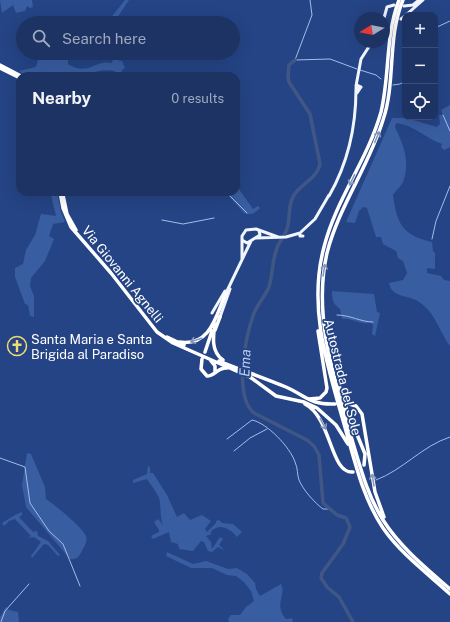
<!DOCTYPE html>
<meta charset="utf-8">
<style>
body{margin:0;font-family:"Public Sans",sans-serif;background:#293f6d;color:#f1f3f6}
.controls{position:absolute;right:12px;top:12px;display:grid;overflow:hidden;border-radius:8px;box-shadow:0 4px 16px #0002}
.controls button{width:36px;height:36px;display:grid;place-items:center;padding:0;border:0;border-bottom:1px solid #3a4e78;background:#1c3364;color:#f1f3f6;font:20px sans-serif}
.compass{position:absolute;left:354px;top:12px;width:36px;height:36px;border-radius:50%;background:#1c3364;box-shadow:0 4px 16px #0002;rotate:260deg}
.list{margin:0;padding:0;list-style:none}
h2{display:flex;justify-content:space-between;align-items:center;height:52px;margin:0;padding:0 16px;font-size:17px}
h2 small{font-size:13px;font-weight:400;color:#a0aabf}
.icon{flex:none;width:22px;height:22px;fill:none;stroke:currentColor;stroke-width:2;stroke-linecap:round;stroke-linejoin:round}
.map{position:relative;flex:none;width:450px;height:622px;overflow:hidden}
.search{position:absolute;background:#1c3364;box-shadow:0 4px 16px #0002;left:16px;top:16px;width:224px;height:44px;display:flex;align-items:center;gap:10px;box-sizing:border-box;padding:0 14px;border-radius:22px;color:#a0aabf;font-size:15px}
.panel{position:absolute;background:#1c3364;box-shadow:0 4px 16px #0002;left:16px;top:72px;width:224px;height:124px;border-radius:12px}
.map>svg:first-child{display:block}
.green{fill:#395da1}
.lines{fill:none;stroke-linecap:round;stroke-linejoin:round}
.stream{stroke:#a3bce9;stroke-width:1}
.river{stroke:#405786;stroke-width:3.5}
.primary{stroke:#f1f5fe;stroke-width:3}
.highway{stroke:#fff;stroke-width:3.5}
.oneway{stroke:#8798bc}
.labels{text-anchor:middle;stroke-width:3.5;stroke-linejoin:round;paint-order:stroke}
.street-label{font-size:13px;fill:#fff;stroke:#254485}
.poi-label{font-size:13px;fill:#fff;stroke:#254485;text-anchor:start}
.water-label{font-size:14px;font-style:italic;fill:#bacdef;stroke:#254485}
</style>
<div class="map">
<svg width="450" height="622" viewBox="0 0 450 622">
<rect width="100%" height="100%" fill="#254485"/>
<path class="green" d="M 0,0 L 32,0 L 33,7 L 30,8 L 27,6 L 25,11 L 16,13 L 13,5 L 2,13 Z
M 125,0 L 129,0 L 119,15 L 111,23 L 101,23 L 109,20 Z
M 40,53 L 68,53 L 68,64 C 88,77 95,59 112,63 L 113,59 L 122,61 L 125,68 L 122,70 L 121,76 L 115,76 L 115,71 C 104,69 96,72 86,74 C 78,75 68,71 60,73 L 65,76 L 26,76 L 19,71 L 36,67 Z
M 450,105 L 450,147 L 444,150 L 441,147 L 442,144 C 425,138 414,125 396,123 L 395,127 C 403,144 410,160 404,179 C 403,185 396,190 393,195 C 397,225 403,235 432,242 L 433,251 L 435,253 L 435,269 L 427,268 L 427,273 L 441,276 L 444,280 L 450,281 L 450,346 C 439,331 435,312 419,302 C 410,295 391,298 389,283 L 403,280 L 407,273 L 403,261 L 398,258 L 396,251 L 383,244 L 381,237 L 376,237 L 367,208 L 363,207 L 359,211 L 355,223 L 346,222 L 392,118 L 406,118 L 437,127 L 440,124 L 439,115 L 443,115 L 441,110 Z
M 236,185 L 253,209 L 258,206 L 260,208 C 255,213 250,216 244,213 L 225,192 L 236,192 Z
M 47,192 L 57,192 L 61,212 L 65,222 L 53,224 L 49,236 L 54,239 L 45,261 L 31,278 L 30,286 L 34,296 L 34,317 L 30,316 L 28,305 L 25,304 L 15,277 L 15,268 L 23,264 L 26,250 L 35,235 L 41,214 L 56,216 L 51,195 Z
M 332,291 L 374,294 L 377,312 L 380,313 L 375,336 L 372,334 L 373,325 L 371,323 C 360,325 351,317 342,319 L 340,309 C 333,304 332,300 332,291 Z
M 27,453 L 31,454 L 45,487 L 46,499 C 55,505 82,527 86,536 C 88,542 84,546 82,551 C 79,556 77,560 70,559 L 26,507 L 22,485 Z
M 148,466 L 150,467 L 150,473 L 153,473 L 167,495 L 177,517 L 184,513 L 190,520 L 202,515 L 211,521 L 205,529 L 207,532 L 216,523 L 216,521 L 219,520 L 222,523 L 233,524 L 242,532 L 237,537 C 230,528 218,522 210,533 L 212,534 L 206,536 L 211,542 L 212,549 L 220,537 L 223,539 L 219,545 L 225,551 L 218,547 L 212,552 L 208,551 L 204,542 L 201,541 L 193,551 L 179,549 L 178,544 L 171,542 L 169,532 L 153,539 L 151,536 L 159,532 L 159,530 L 154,522 L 158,519 L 163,525 C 160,517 161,511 160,503 C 160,495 151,486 147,479 L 133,483 L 133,480 L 147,474 Z
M 22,512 L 22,515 L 19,517 L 33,532 L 37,531 L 38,536 L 48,541 L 60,555 L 58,556 L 48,545 L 44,544 L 32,558 L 31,556 L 41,542 L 34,537 L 28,538 L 31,536 L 15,519 L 9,521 L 4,526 L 2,523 L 15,515 Z
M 167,552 L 193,564 L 206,561 L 228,569 L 237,568 L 247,574 L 255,583 L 256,589 L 260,596 L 281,584 C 287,596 273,603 286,619 L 292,618 L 293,622 L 229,622 L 228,619 L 231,615 L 240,615 L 246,607 L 254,601 L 251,591 L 244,582 L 236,576 L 227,575 L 212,568 L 191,568 L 166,556 Z
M 6,607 L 9,610 L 18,612 L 19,622 L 0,622 L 0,617 Z"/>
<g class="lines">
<path class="stream" d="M 310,0 L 312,15 L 295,60 L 330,59 L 357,69
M 435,28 L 450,21
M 360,70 L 376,75 L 381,79
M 393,85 L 400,84 L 405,81
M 443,115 L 450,131
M 226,192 L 247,213
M 162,220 L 183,224 L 214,218
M 432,239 L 436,221 L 450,186
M 337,315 C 350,315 361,322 373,322
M 227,439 L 252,420 C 267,423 290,447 295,462 C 298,468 297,475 299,480 C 303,490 315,503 323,509 L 331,509
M 234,451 L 250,438 L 267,429
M 0,458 L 25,467 L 30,503 L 49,531 L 63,544 L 80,586
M 376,480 C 403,470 422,446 450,437
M 1,622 L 5,611 L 29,584"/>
<path class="river" d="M 295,60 L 289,65 L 288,77 L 289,82 L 310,114 L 320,164 C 317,180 297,185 292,199 C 288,209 290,220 287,229 C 285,236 279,241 277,248 C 272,260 273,274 269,287 C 265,296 258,304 254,313 C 246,335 233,396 254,413 L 307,440 L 314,446 L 319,455 L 323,503 L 337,515 L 346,518 L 350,527 L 343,544 L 322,573 L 321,578 L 327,587 L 339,597 L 353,622"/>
<path class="primary" d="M 404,6 L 413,5 L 419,0
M 406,15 L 423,0
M 384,18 L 387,7 L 394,5
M 401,19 L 405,16
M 384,32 L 388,28
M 356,86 L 361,59 L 372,42
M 357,93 L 361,87 L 357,85 L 356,88 L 359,89
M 329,196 C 348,163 356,127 356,89
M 301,232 L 315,219 L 329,195
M 300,233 L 300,236 L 303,236
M 256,238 L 286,237 L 300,233
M 242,240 L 247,243 L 260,235 L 259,231
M 242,259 L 242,236 L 246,230 L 256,229 L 278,237
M 226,293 L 251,241
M 212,313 L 225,291
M 220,317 L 230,289"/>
<path class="highway" d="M 399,0 C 385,36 390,75 381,112 C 368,159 336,199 324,247 C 307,310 329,370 346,431 C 356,465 363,498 383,528 C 401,554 427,573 450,594
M 403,0 C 387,38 396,82 383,120 C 369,166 339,206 327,253 C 313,314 333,375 350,433 C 359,462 366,493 383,520 C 400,547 426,568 450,589
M 0,65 L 21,76
M 0,68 L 20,78
M 60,192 L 63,208 L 71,227 L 111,273 L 157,332 L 173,343 L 250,377 L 276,396 L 304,402 L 317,408 L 336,425 L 348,444
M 63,195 L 67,214 L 76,230
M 215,324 C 213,337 211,352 223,360
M 215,330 L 220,317
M 167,337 L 184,345
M 179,342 C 211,347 216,315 226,293
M 205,352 L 212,331
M 202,359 L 201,369 L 207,376 C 215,376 218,367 227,368
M 211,361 L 215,366 L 215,373
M 219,361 C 241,370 264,378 286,387 C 306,396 310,405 335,404
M 339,385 L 345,405 L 365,454 L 364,465
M 309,399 L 320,398 L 326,392 L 327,388 L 318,331
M 346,403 L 356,406 L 362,414 L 375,492 L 384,517
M 305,404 C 332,418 330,474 353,472"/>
</g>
<defs><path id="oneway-shaft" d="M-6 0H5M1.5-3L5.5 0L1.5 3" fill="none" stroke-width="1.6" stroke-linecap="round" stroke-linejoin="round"/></defs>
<g class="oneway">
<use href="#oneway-shaft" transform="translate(377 137) rotate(-68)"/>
<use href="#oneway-shaft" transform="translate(352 180) rotate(116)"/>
<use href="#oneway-shaft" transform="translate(324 270) rotate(-81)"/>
<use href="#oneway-shaft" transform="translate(196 340) rotate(162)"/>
<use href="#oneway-shaft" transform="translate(323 424) rotate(62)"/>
<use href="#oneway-shaft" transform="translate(373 480) rotate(-99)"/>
</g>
<defs>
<symbol id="church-ring" viewBox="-11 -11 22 22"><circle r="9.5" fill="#254485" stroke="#f2db73" stroke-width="1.5"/><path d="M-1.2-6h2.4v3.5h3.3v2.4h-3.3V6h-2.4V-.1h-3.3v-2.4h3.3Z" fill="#f2db73"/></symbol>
</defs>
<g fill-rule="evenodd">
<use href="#church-ring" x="6" y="335" width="22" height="22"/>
</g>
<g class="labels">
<g class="street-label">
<text transform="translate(123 274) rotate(51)" y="5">Via Giovanni Agnelli</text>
<text transform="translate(343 377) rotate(76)" y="5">Autostrada del Sole</text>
</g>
<g class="poi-label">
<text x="31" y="344">Santa Maria e Santa<tspan x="31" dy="15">Brigida al Paradiso</tspan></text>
</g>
<g class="water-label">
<text transform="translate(245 363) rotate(-87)" y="5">Ema</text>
</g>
</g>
</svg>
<div class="controls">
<button>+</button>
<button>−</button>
<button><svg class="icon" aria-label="locate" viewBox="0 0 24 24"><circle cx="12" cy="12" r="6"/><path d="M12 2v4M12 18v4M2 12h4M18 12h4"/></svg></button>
</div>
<svg class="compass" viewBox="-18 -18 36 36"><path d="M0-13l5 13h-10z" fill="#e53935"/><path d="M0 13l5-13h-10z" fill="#a0aabf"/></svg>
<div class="search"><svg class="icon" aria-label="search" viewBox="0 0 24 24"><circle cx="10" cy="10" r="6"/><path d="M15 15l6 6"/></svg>Search here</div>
<section class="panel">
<h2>Nearby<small>0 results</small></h2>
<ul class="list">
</ul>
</section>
</div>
